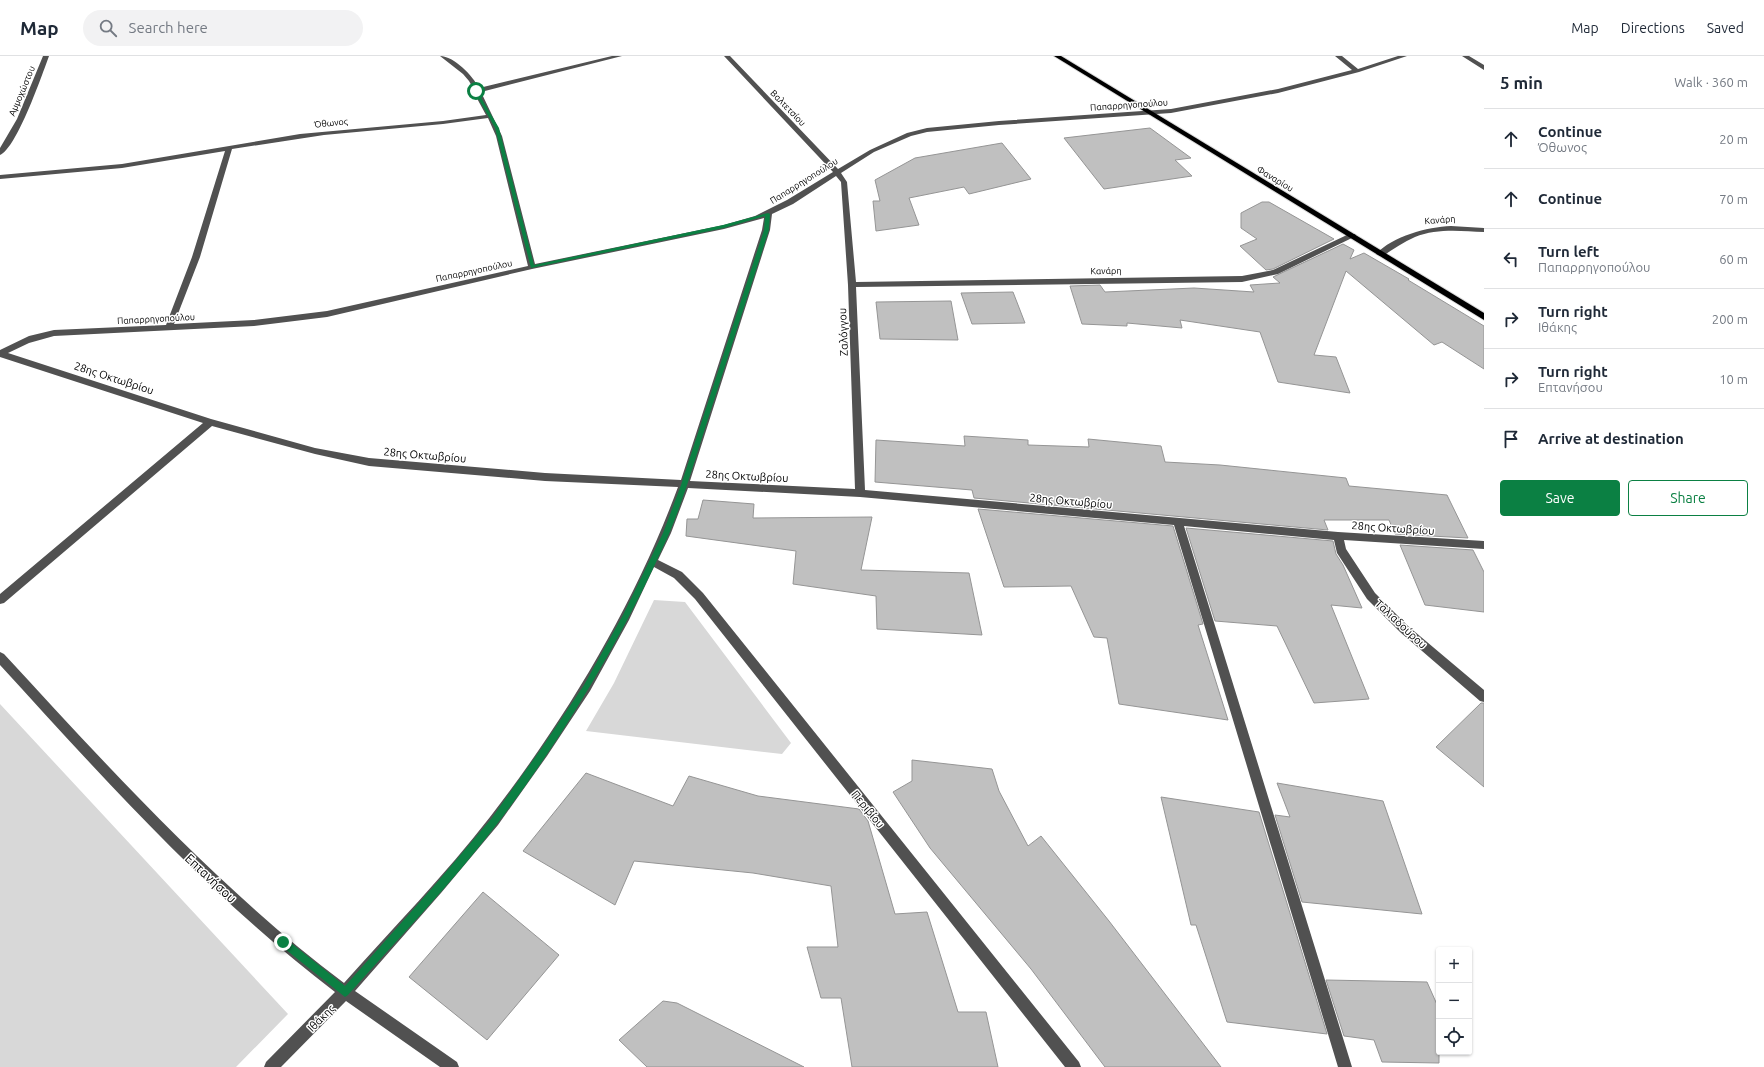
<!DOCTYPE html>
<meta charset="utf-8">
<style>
body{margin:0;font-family:Ubuntu,sans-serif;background:#f2f2f3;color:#1f2937}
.controls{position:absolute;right:12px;bottom:12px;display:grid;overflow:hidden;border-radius:4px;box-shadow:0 1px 3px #0004}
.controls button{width:36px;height:36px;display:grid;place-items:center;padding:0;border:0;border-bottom:1px solid #e0e1e3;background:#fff;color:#1f2937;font:20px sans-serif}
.stop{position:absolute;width:12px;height:12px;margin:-9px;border:3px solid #0b8043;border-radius:50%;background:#fff}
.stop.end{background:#0b8043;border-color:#fff;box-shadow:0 1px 4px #0008}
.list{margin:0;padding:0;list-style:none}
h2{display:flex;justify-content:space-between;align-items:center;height:52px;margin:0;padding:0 16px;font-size:17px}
h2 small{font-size:13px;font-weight:400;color:#747a83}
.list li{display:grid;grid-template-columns:26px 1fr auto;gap:12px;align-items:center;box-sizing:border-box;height:60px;padding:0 16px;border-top:1px solid #e0e1e3}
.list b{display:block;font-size:15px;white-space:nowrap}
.list p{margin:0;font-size:13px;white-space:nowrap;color:#747a83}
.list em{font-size:13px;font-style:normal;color:#747a83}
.actions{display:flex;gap:8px;padding:12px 16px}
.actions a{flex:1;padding:9px 0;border:1px solid #0b8043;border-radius:4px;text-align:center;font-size:14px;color:#0b8043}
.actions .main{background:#0b8043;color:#fff}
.icon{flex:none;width:22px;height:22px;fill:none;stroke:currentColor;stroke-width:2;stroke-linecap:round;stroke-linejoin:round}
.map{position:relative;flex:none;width:1484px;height:1011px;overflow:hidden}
header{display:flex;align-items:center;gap:24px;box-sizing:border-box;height:56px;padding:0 20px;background:#fff;border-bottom:1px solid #e0e1e3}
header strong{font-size:19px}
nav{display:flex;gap:22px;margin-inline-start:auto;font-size:14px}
.search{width:280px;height:36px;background:#f2f2f3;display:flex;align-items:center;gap:10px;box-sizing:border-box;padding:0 14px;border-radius:22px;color:#747a83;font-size:15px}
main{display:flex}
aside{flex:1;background:#fff}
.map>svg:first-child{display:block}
.green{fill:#d8d8d8}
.building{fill:#c0c0c0;stroke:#959595}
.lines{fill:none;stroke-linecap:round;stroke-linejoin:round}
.major-casing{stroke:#dbdbdb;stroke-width:2}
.minor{fill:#515151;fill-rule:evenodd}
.major{fill:#000;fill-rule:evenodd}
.route{fill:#0b8043}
.labels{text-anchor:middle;stroke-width:3;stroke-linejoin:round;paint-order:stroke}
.far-street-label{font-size:9px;fill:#000;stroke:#fff}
.street-label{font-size:11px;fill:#000;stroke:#fff}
.near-street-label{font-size:13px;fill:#000;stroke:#fff}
</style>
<header>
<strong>Map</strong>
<div class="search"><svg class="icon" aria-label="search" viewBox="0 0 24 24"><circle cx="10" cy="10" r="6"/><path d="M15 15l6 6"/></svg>Search here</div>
<nav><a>Map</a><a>Directions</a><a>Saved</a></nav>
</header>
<main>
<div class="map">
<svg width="1484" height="1011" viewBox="0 0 1484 1011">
<rect width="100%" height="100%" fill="#fff"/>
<path class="green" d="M 654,544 L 685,546 L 791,687 L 782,698 L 586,675 L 614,627 Z
M 0,648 L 288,958 L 236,1011 L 0,1011 Z"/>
<path class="building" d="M 1150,72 L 1191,102 L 1175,104 L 1192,120 L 1104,133 L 1064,82 Z
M 1002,87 L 1031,123 L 969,138 L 964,131 L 909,142 L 919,169 L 876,175 L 873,145 L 880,145 L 875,124 L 915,102 Z
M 1262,146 L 1269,146 L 1334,183 L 1273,213 L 1266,214 L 1240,190 L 1257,183 L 1241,172 L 1241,157 Z
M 1343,188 L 1354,194 L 1350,203 L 1364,197 L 1409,223 L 1408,224 L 1484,270 L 1484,313 L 1442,286 L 1434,289 L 1346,215 L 1314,299 L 1336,301 L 1350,337 L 1278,326 L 1260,276 L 1180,264 L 1182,272 L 1127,267 L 1127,270 L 1082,268 L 1070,230 L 1100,229 L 1105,236 L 1194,232 L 1254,236 L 1250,229 L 1280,227 L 1273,221 Z
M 1013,236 L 1025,267 L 972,268 L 961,237 Z
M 951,245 L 958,284 L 880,283 L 876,246 Z
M 964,380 L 1028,384 L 1028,389 L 1089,391 L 1088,383 L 1161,390 L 1165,406 L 1220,409 L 1346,422 L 1349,430 L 1447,439 L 1468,482 L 1395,478 L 1389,464 L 1324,464 L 1328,474 L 974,442 L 972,434 L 875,426 L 876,384 L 965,390 Z
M 703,444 L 754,448 L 753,462 L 872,461 L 861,514 L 969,517 L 982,579 L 877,573 L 876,540 L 793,528 L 796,495 L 686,480 L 687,463 L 698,463 Z
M 978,453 L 1173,470 L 1203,568 L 1198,569 L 1228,664 L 1119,648 L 1107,582 L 1094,581 L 1071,530 L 1004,531 Z
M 1186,472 L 1333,485 L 1336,498 L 1343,509 L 1362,552 L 1331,549 L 1369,643 L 1314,647 L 1277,570 L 1215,565 Z
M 1400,489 L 1473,494 L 1484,516 L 1484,556 L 1425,549 Z
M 1481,647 L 1484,647 L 1484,731 L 1436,691 Z
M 912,704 L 992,713 L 999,735 L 1028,790 L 1041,780 L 1109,865 L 1221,1011 L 1105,1011 L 1031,913 L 930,792 L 893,736 L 912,725 Z
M 586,717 L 673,750 L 689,720 L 758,740 L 859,753 L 868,765 L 895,858 L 927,856 L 958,956 L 986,956 L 998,1011 L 852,1011 L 841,942 L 821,942 L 807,891 L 838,891 L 831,830 L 753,817 L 634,805 L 615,849 L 523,795 Z
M 1277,727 L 1383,745 L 1422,858 L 1302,846 L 1275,759 L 1290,761 Z
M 1161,741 L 1259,756 L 1327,978 L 1227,966 L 1196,869 L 1191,869 Z
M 483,836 L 559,899 L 487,984 L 409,921 Z
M 1326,924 L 1427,926 L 1439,953 L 1439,1007 L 1382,1006 L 1374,984 L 1344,980 Z
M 663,945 L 677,947 L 804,1011 L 647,1011 L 619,984 Z"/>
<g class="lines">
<defs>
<path id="major" d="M 1054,0 L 1061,0 L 1484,257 L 1484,264 Z"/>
</defs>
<use href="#major" class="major-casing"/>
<path class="minor" d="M 43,0 L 49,0 C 42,19 17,92 0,99 L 0,92 L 17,63 Z
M 440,0 C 454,0 473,20 479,32 L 612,0 L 622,0 L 481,36 L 502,80 L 535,208 L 724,169 L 755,160 L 787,144 L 833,116 L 724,0 L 730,0 L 838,113 L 870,94 L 907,77 L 927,72 L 999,65 L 1171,53 L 1278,33 L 1352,14 L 1335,0 L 1342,0 L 1358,13 L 1398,0 L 1407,0 L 1359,16 L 1278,37 L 1171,57 L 999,69 L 927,76 L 911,80 L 874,96 L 841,117 L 847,126 L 856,226 L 1242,220 L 1273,214 L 1349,178 L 1355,178 L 1356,180 L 1278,218 L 1242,226 L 856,231 L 865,434 L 1338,476 L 1484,485 L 1484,493 L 1344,484 L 1346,493 L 1375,537 L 1408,570 L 1484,634 L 1484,646 L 1480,645 L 1400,576 L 1367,543 L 1337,497 L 1334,484 L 1184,470 L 1352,1011 L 1338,1011 L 1174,469 L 860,441 L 688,432 L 671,477 L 658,504 L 682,516 L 703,537 L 1079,1006 L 1081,1011 L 1065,1011 L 695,543 L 674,522 L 654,511 L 629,564 L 590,635 L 547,700 L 498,769 L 441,837 L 355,935 L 457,1006 L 459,1011 L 440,1011 L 346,945 L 281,1011 L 264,1011 L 266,1006 L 335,936 C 210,841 106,725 0,609 L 0,596 L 4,598 C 111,714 217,831 344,927 C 393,872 445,819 490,761 C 567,661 634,550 678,431 L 545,425 L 369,410 L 315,398 L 212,370 L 4,547 L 0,548 L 0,538 L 203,367 L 0,301 L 0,294 L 29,280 L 54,274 L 166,269 L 192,201 L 225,95 L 122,112 L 0,123 L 0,119 L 122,108 L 300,78 L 443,65 L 486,59 L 473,35 L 474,34 L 469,25 L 463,18 ZM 488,62 L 496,80 L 528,210 L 327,255 L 254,264 L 174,268 L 200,201 L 232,93 L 324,79 L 443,68 ZM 836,120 L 841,126 L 848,229 L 855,433 L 690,425 L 770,174 L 772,158 L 793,148 ZM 764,162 L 762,174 L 681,424 L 545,417 L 369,402 L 315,392 L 211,363 L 8,297 L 29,287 L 54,280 L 254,270 L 327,261 L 532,213 L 724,173 Z
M 1462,0 L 1469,0 L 1484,9 L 1484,14 Z
M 1451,170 L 1484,172 L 1484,176 C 1461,175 1437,172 1415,181 C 1404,186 1393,193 1383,200 L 1380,200 L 1376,198 C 1393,180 1427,171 1451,170 Z"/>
<use href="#major" class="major"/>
</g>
<path class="route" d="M 476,33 L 499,72 L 534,209 L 723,169 L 768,157 L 770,158 L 769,174 C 749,236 729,298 709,360 C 696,400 685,440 669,478 C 623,581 565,679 497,768 C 451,828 398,883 348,939 L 345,941 L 280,889 L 278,886 L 280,883 L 283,882 L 286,883 L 345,930 L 434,830 L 491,763 L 541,693 L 584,629 L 623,559 L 663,477 L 681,429 L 764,174 L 765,160 L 724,172 L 531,212 L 497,80 L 495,72 L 474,35 Z"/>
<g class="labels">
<g class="far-street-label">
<text transform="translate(22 35) rotate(-67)" y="3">Αμμοχώστου</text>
<text transform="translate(1129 49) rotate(-4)" y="3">Παπαρρηγοπούλου</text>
<text transform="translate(788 52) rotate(46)" y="3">Βαλτετσίου</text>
<text transform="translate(331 67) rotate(-6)" y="3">Όθωνος</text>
<text transform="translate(1275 123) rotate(31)" y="3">Φαναρίου</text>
<text transform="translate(804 125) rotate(-32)" y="3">Παπαρρηγοπούλου</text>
<text transform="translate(1440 164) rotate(-5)" y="3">Κανάρη</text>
<text transform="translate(474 215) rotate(-12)" y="3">Παπαρρηγοπούλου</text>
<text transform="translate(1106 215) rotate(-1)" y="3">Κανάρη</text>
<text transform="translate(156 263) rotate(-3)" y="3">Παπαρρηγοπούλου</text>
</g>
<g class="street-label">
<text transform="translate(843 276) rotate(-92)" y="4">Ζαλόγγου</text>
<text transform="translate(114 322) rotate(18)" y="4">28ης Οκτωβρίου</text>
<text transform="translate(425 399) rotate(5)" y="4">28ης Οκτωβρίου</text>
<text transform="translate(747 420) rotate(3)" y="4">28ης Οκτωβρίου</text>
<text transform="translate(1071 445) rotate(5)" y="4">28ης Οκτωβρίου</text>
<text transform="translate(1393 472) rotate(4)" y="4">28ης Οκτωβρίου</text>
<text transform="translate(1401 568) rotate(43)" y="4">Ταλιαδούρου</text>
<text transform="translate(868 753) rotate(51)" y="4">Περιβίου</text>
<text transform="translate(321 962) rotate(-45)" y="4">Ιθάκης</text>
</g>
<g class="near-street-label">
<text transform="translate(211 822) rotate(43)" y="5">Επτανήσου</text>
</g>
</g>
</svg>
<div class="controls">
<button>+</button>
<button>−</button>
<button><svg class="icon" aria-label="locate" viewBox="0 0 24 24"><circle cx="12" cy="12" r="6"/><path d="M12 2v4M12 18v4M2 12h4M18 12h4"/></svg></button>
</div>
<div class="stop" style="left:476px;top:35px"></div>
<div class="stop end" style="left:283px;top:886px"></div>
</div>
<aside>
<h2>5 min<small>Walk · 360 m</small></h2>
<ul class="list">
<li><svg class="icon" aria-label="ahead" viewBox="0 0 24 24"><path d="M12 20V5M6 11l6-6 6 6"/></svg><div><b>Continue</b><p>Όθωνος</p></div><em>20 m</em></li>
<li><svg class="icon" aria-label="ahead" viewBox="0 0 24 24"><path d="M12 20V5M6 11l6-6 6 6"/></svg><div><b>Continue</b></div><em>70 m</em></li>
<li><svg class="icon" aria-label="left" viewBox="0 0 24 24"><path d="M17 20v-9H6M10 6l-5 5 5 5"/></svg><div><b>Turn left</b><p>Παπαρρηγοπούλου</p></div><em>60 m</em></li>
<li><svg class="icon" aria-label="right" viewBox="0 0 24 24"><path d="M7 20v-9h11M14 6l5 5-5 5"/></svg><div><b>Turn right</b><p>Ιθάκης</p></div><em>200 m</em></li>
<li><svg class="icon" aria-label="right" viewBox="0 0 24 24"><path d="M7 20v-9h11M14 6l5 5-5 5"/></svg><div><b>Turn right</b><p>Επτανήσου</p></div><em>10 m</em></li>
<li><svg class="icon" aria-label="arrive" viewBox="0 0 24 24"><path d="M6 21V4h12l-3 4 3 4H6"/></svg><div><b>Arrive at destination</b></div></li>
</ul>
<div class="actions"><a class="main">Save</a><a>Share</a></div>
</aside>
</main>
